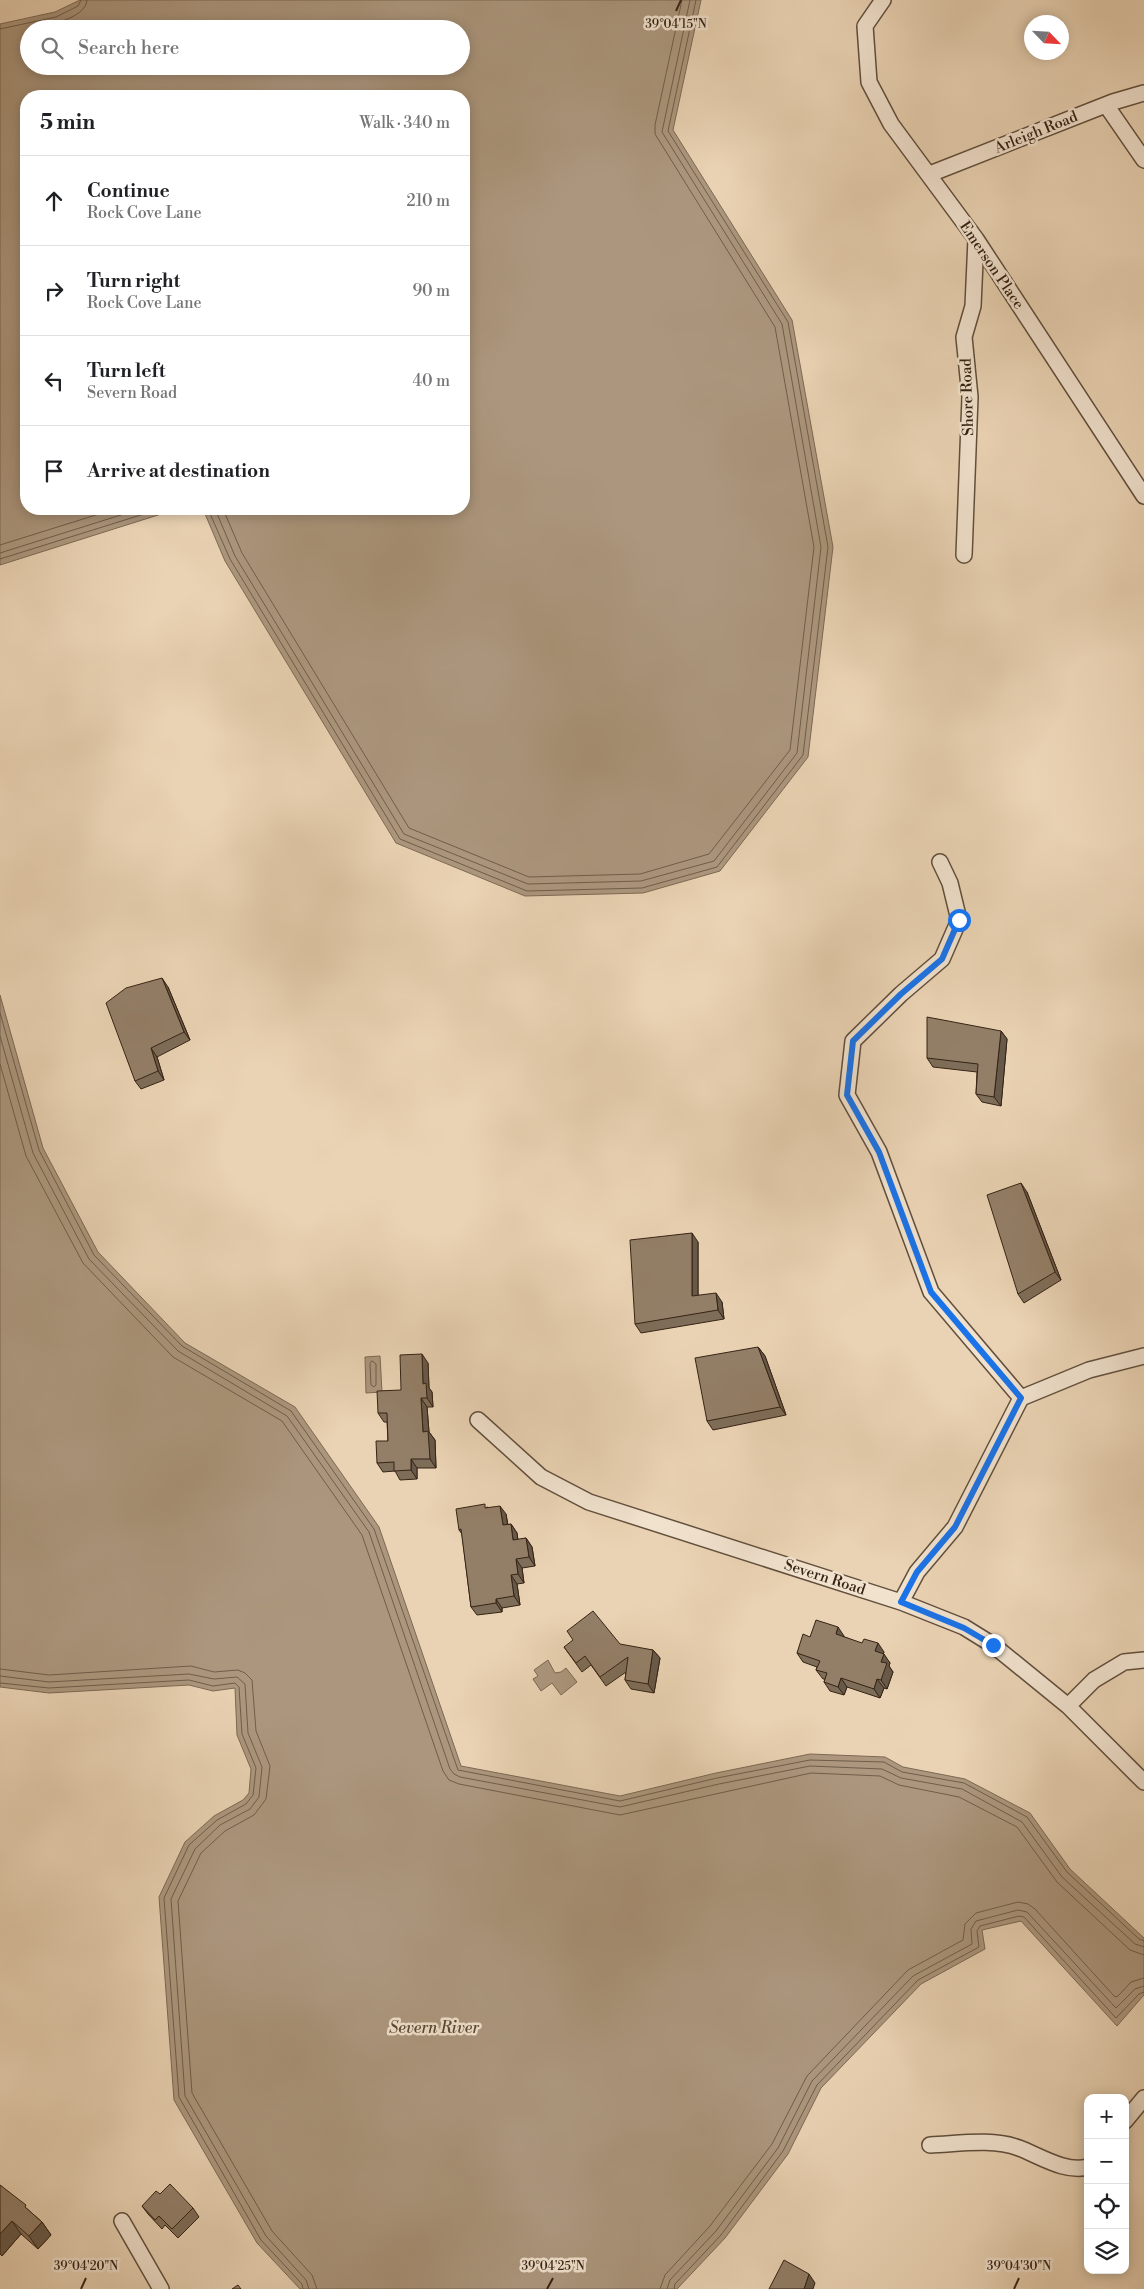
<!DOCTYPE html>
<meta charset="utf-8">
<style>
body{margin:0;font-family:"Libre Bodoni",serif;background:#f2f2f2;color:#202124}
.controls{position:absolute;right:15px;bottom:15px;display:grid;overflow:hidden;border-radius:10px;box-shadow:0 2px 12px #0003}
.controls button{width:45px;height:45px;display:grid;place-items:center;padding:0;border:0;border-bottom:1px solid #e0e0e0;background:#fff;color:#202124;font:25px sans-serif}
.compass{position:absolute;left:1024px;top:15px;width:45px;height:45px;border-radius:50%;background:#fff;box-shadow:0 2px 12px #0003;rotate:115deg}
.stop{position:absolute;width:15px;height:15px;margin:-11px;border:4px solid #1a73e8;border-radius:50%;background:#fff}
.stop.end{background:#1a73e8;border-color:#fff;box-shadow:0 1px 5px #0008}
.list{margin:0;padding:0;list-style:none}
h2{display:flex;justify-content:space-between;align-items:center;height:65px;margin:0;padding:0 20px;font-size:21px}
h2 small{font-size:16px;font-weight:400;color:#757577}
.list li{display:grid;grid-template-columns:32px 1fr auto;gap:15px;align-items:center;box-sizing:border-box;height:90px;padding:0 20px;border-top:1px solid #e0e0e0}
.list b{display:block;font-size:19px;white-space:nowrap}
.list p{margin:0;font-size:16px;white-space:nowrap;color:#757577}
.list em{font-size:16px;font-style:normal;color:#757577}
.icon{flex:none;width:28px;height:28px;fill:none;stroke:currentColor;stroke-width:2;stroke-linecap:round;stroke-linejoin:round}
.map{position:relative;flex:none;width:1144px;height:2289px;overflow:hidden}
.search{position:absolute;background:#fff;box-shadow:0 2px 12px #0003;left:20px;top:20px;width:450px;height:55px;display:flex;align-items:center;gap:12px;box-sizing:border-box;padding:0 18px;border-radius:28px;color:#757577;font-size:19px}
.panel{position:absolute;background:#fff;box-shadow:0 2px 12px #0003;left:20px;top:90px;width:450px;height:425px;border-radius:20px}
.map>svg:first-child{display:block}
.water{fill:#ac977e;stroke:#7c6954;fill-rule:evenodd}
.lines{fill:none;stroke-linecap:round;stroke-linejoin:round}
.shore{stroke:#705d4a;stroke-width:1}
.minor-casing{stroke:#624f3d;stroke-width:18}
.minor{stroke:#f1e2ce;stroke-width:15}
.wall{fill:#7e6d59;stroke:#352315}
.shaded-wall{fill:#675949;stroke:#352315}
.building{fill:#937f68;stroke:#352315}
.route{stroke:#1a73e8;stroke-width:6}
.ticks{fill:none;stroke:#352315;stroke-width:2}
.labels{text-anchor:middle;stroke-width:5;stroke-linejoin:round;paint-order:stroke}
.street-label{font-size:15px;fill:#352315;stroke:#f1e2ce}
.water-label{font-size:16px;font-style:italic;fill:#594634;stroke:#f1e2ce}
.ticks-label{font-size:12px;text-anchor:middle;fill:#352315;stroke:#f1e2ce;stroke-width:5;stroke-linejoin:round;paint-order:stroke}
</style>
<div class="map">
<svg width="1144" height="2289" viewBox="0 0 1144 2289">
<rect width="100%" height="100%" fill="#ead3b4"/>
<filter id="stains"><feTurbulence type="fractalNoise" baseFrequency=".004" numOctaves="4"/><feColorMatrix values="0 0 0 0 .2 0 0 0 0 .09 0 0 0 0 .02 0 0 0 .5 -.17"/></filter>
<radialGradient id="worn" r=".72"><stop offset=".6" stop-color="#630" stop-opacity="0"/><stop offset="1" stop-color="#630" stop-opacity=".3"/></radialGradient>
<path class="water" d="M 80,0 L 701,0 L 673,130 L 792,320 L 833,547 L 808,757 L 720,871 L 643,893 L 525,896 L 396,843 L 225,561 L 203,509 L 464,509 L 464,96 L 26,96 L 26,509 L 177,509 L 0,565 L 0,24 L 55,12 ZM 29,29 L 461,29 L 461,66 L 29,66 Z
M 0,995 L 43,1148 L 98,1252 L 185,1343 L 295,1407 L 379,1527 L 461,1766 L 620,1796 L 716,1773 L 810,1754 L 885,1757 L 903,1767 L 965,1779 L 1030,1813 L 1070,1869 L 1144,1938 L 1144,1995 L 1117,2026 L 1021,1921 L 982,1930 L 985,1949 L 921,1984 L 821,2088 L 788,2154 L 725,2238 L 677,2289 L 300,2289 L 257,2243 L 174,2100 L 159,1897 L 185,1842 L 214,1816 L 243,1800 L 249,1793 L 251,1769 L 237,1735 L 235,1688 L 213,1691 L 189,1685 L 49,1693 L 0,1687 Z
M 380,1356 L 382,1392 L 366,1393 L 365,1357 Z
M 548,1660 L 555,1673 L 561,1672 L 566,1668 L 577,1682 L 561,1695 L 552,1683 L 541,1691 L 533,1679 L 538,1676 L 534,1670 Z"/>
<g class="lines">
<path class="shore" d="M 0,29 L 56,17 L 78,6 L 81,0
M 32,29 C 47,25 86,19 87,0
M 208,509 L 230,559 L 400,839 L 527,891 L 642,888 L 717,867 L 803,755 L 828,547 L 788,322 L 668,131 L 696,0
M 215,509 L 235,556 L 404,834 L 528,884 L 641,881 L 714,861 L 797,753 L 821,547 L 782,324 L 662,132 L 690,0
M 223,509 L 242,553 L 409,828 L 529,877 L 640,874 L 709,854 L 790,750 L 814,547 L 775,327 L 655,134 L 655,125 L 682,0
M 0,545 L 115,509
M 0,553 L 140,509
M 0,559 L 160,509
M 0,1013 L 39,1150 L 94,1255 L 182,1346 L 291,1411 L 374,1529 L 458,1770 L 620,1801 L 717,1778 L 810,1760 L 884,1762 L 902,1772 L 964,1783 L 1027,1817 L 1067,1872 L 1139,1939 L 1144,1941
M 0,1036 L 33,1153 L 89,1259 L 178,1351 L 287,1416 L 369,1532 L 450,1769 L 454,1774 L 460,1777 L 620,1807 L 719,1784 L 810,1766 L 882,1769 L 901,1778 L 962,1789 L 1022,1822 L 1062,1877 L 1135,1944 L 1144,1947
M 0,1064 L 26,1156 L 83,1263 L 173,1357 L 282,1421 L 362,1535 L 443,1771 L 449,1780 L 459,1784 L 620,1815 L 811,1773 L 880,1776 L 899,1785 L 959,1797 L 1017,1827 L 1057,1882 L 1130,1950 L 1144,1955
M 372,1361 L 376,1364 L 376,1385 L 374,1387 L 371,1385 L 370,1364 Z
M 0,1669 L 49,1675 L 191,1666 L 214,1672 L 238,1670 L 245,1673 L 252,1680 L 256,1731 L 270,1766 L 266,1799 L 254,1815 L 225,1831 L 201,1853 L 178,1901 L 192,2093 L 272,2231 L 312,2275 L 317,2289
M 0,1676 L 49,1682 L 189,1674 L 214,1679 L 237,1677 L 245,1684 L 248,1733 L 262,1767 L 259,1797 L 250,1809 L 220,1825 L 195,1849 L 171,1899 L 185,2096 L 266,2236 L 306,2280 L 309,2289
M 0,1683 L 49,1688 L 189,1680 L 213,1686 L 235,1683 L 239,1687 L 242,1734 L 256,1768 L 253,1795 L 246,1804 L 217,1820 L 189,1845 L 164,1898 L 179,2097 L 261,2240 L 302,2284 L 303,2289
M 660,2289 L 665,2275 L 710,2226 L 772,2144 L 807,2076 L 908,1970 L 963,1940 L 965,1924 L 976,1913 L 1018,1902 L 1028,1904 L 1035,1909 L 1115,1997 L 1118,1996 L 1131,1982 L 1144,1978
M 667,2289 L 670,2280 L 716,2231 L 778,2148 L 812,2081 L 913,1976 L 972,1944 L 971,1929 L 976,1921 L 1018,1910 L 1027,1912 L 1116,2008 L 1135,1989 L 1144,1986
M 674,2289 L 675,2284 L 721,2235 L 783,2151 L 817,2085 L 918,1980 L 979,1947 L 977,1931 L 980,1926 L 1019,1916 L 1024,1917 L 1116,2018 L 1139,1994 L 1144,1992"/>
<defs>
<path id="minor" d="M 883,0 L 865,26 L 869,82 L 891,124 L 976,239 L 1144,496
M 1106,105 L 1144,160
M 930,174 L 1113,102 L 1144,93
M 964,555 L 970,397 L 964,337 L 973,306 L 976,239
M 940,862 L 950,883 L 959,920 L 942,959 L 901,994 L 853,1041 L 847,1095 L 879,1152 L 931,1292 L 1021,1398
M 1021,1398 L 1089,1370 L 1144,1356
M 478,1420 L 541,1477 L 589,1502 L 901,1602 L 964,1627 L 993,1645 L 1068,1706 L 1144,1782
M 901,1602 L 917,1572 L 955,1527 L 1021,1398
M 1068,1706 L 1094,1680 L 1124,1662 L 1144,1660
M 1125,2121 L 1144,2098
M 930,2145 C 958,2144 992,2138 1019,2148 C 1040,2156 1065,2173 1088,2167
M 122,2221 L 161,2289"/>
</defs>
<use href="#minor" class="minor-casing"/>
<use href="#minor" class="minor"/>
</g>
<path class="wall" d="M 168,987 L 190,1040 L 157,1057 L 164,1080 L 141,1089 L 135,1081 Z
M 1001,1031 L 1007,1039 L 1001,1106 L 982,1102 L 976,1094 L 977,1072 L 933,1067 L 927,1058 Z
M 1027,1192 L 1061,1280 L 1024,1303 L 1018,1294 Z
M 698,1242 L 698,1295 L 722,1302 L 724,1319 L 641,1333 L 635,1324 Z
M 758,1347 L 765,1356 L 786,1415 L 713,1430 L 707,1421 Z
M 428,1363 L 429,1388 L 432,1392 L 433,1407 L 427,1407 L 429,1432 L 435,1440 L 436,1468 L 417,1468 L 417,1479 L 400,1480 L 395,1471 L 383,1472 L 377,1463 L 388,1441 L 387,1422 L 384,1422 L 378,1413 Z
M 487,1507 L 506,1514 L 508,1525 L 511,1524 L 517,1533 L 518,1540 L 526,1538 L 532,1547 L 535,1566 L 522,1568 L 524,1583 L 517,1584 L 520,1605 L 502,1608 L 502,1612 L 477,1615 L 471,1607 L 462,1534 L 459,1530 Z
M 844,1636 L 844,1637 L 884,1652 L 883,1654 L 890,1663 L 889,1666 L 893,1672 L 887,1689 L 884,1688 L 880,1698 L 847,1687 L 844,1695 L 830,1691 L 824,1682 L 825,1679 L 823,1679 L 816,1670 L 817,1667 L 803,1662 L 797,1653 L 810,1637 Z
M 564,1647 L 653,1650 L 660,1658 L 654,1693 L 631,1689 L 625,1680 L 626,1672 L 606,1686 L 591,1665 L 582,1672 Z
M 0,2185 L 42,2222 L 51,2235 L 38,2249 L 21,2234 L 2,2256 L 0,2254 Z
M 160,2194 L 193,2208 L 199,2217 L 178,2238 L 165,2225 L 162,2229 L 148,2214 L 142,2206 Z"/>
<path class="shaded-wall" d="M 162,978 L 168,987 L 190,1040 L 184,1032 Z
M 1001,1031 L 1007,1039 L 1001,1106 L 994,1097 Z
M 151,1048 L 157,1057 L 164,1080 L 158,1071 Z
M 1021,1183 L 1027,1192 L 1061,1280 L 1055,1272 Z
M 692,1233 L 698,1242 L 698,1305 L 692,1296 Z
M 716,1293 L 722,1302 L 724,1319 L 718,1310 Z
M 758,1347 L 765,1356 L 786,1415 L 780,1407 Z
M 422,1354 L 428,1363 L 429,1388 L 432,1392 L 433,1407 L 427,1398 L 423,1384 Z
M 421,1398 L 427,1407 L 429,1432 L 435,1440 L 436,1468 L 430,1459 L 423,1432 Z
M 411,1459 L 417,1468 L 417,1479 L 411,1470 Z
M 500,1506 L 506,1514 L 509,1534 L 503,1525 Z
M 511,1524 L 517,1533 L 519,1549 L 513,1540 Z
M 526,1538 L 532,1547 L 535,1566 L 529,1557 Z
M 516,1559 L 522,1568 L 524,1583 L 518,1574 Z
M 511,1575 L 517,1584 L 520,1605 L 514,1596 Z
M 496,1599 L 502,1608 L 502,1612 L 496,1603 Z
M 838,1627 L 844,1636 L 842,1643 L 836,1634 Z
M 878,1643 L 884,1652 L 881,1660 L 875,1651 Z
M 653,1650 L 660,1658 L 654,1693 L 648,1684 Z
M 884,1654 L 890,1663 L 889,1666 L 893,1672 L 887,1689 L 881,1680 L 881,1662 Z
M 841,1678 L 847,1687 L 844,1695 L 838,1687 Z
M 877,1679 L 884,1688 L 880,1698 L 874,1689 Z
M 12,2221 L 21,2234 L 2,2256 L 0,2254 L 0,2234 Z
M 42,2222 L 51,2235 L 38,2249 L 29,2236 Z
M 809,2274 L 815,2283 L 813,2289 L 804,2289 Z"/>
<path class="building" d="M 162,978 L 184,1032 L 151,1048 L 158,1071 L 135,1081 L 106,1003 L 126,988 Z
M 927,1017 L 1001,1031 L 994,1097 L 976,1094 L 978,1064 L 927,1058 Z
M 1021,1183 L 1055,1272 L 1018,1294 L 987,1195 Z
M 692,1233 L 692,1296 L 716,1293 L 718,1310 L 635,1324 L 630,1240 Z
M 758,1347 L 780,1407 L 707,1421 L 695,1358 Z
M 422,1354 L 423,1384 L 426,1383 L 427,1398 L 421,1398 L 423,1432 L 428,1431 L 430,1459 L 411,1459 L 411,1470 L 394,1471 L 394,1462 L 377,1463 L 376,1441 L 388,1441 L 387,1413 L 378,1413 L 377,1391 L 401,1390 L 400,1355 Z
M 485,1504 L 485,1508 L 500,1506 L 503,1525 L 511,1524 L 513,1540 L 526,1538 L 529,1557 L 516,1559 L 518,1574 L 511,1575 L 514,1596 L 496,1599 L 496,1603 L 471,1607 L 461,1529 L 459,1530 L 456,1509 Z
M 593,1611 L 620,1644 L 653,1650 L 648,1684 L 625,1680 L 628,1657 L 600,1677 L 585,1656 L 576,1663 L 564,1647 L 573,1640 L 567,1631 Z
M 816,1620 L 838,1627 L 836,1634 L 862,1643 L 864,1639 L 878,1643 L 875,1651 L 884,1654 L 881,1662 L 887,1663 L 881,1680 L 877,1679 L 874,1689 L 841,1678 L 838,1687 L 824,1682 L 827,1673 L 816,1670 L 820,1661 L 797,1653 L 803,1634 L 810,1637 Z
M 170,2184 L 193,2208 L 172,2229 L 159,2216 L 155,2220 L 142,2206 L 156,2191 L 160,2194 Z
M 0,2185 L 26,2205 L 25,2207 L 42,2222 L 29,2236 L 12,2221 L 0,2234 Z
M 784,2260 L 809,2274 L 804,2289 L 769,2289 Z
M 238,2285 L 241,2289 L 232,2289 Z"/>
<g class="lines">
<path class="route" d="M 959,920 L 942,959 L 901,994 L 853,1041 L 847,1095 L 879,1152 L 931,1292 L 1021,1398 L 955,1527 L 917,1572 L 901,1602 L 964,1628 L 993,1645"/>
</g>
<path class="ticks" d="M 676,11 L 681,0M 81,2289 L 86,2278M 547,2289 L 553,2278M 1014,2289 L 1019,2278"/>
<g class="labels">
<g class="street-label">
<text transform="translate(1036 132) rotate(-22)" y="5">Arleigh Road</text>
<text transform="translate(992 265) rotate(56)" y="5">Emerson Place</text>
<text transform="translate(967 397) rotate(-92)" y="5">Shore Road</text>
<text transform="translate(825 1577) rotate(18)" y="5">Severn Road</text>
</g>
<g class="water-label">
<text x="434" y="2033">Severn River</text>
</g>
</g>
<g class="ticks-label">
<text x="676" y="28">39°04'15"N</text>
<text x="86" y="2270">39°04'20"N</text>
<text x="553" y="2270">39°04'25"N</text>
<text x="1019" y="2270">39°04'30"N</text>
</g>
<rect width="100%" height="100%" filter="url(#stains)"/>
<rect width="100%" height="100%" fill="url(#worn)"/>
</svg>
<div class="controls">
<button>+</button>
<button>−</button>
<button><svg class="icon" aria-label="locate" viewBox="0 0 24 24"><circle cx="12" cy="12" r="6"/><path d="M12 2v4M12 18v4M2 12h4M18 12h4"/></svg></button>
<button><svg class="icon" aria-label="layers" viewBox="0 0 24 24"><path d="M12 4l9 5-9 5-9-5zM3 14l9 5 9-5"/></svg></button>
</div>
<svg class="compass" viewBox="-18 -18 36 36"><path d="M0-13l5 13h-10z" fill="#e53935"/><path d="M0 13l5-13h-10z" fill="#757577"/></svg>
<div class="stop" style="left:959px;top:920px"></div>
<div class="stop end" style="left:993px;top:1645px"></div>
<div class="search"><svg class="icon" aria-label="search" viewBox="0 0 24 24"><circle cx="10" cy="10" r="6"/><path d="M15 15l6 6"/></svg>Search here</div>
<section class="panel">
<h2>5 min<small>Walk · 340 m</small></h2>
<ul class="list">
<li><svg class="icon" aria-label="ahead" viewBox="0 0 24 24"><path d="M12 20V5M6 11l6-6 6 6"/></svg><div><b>Continue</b><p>Rock Cove Lane</p></div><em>210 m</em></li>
<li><svg class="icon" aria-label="right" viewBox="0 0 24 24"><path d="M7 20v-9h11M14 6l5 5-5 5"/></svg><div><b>Turn right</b><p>Rock Cove Lane</p></div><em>90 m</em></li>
<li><svg class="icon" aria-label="left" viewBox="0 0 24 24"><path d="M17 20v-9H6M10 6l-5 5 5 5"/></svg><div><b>Turn left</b><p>Severn Road</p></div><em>40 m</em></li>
<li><svg class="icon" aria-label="arrive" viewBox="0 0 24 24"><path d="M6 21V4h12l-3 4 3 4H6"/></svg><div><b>Arrive at destination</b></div></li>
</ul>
</section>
</div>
